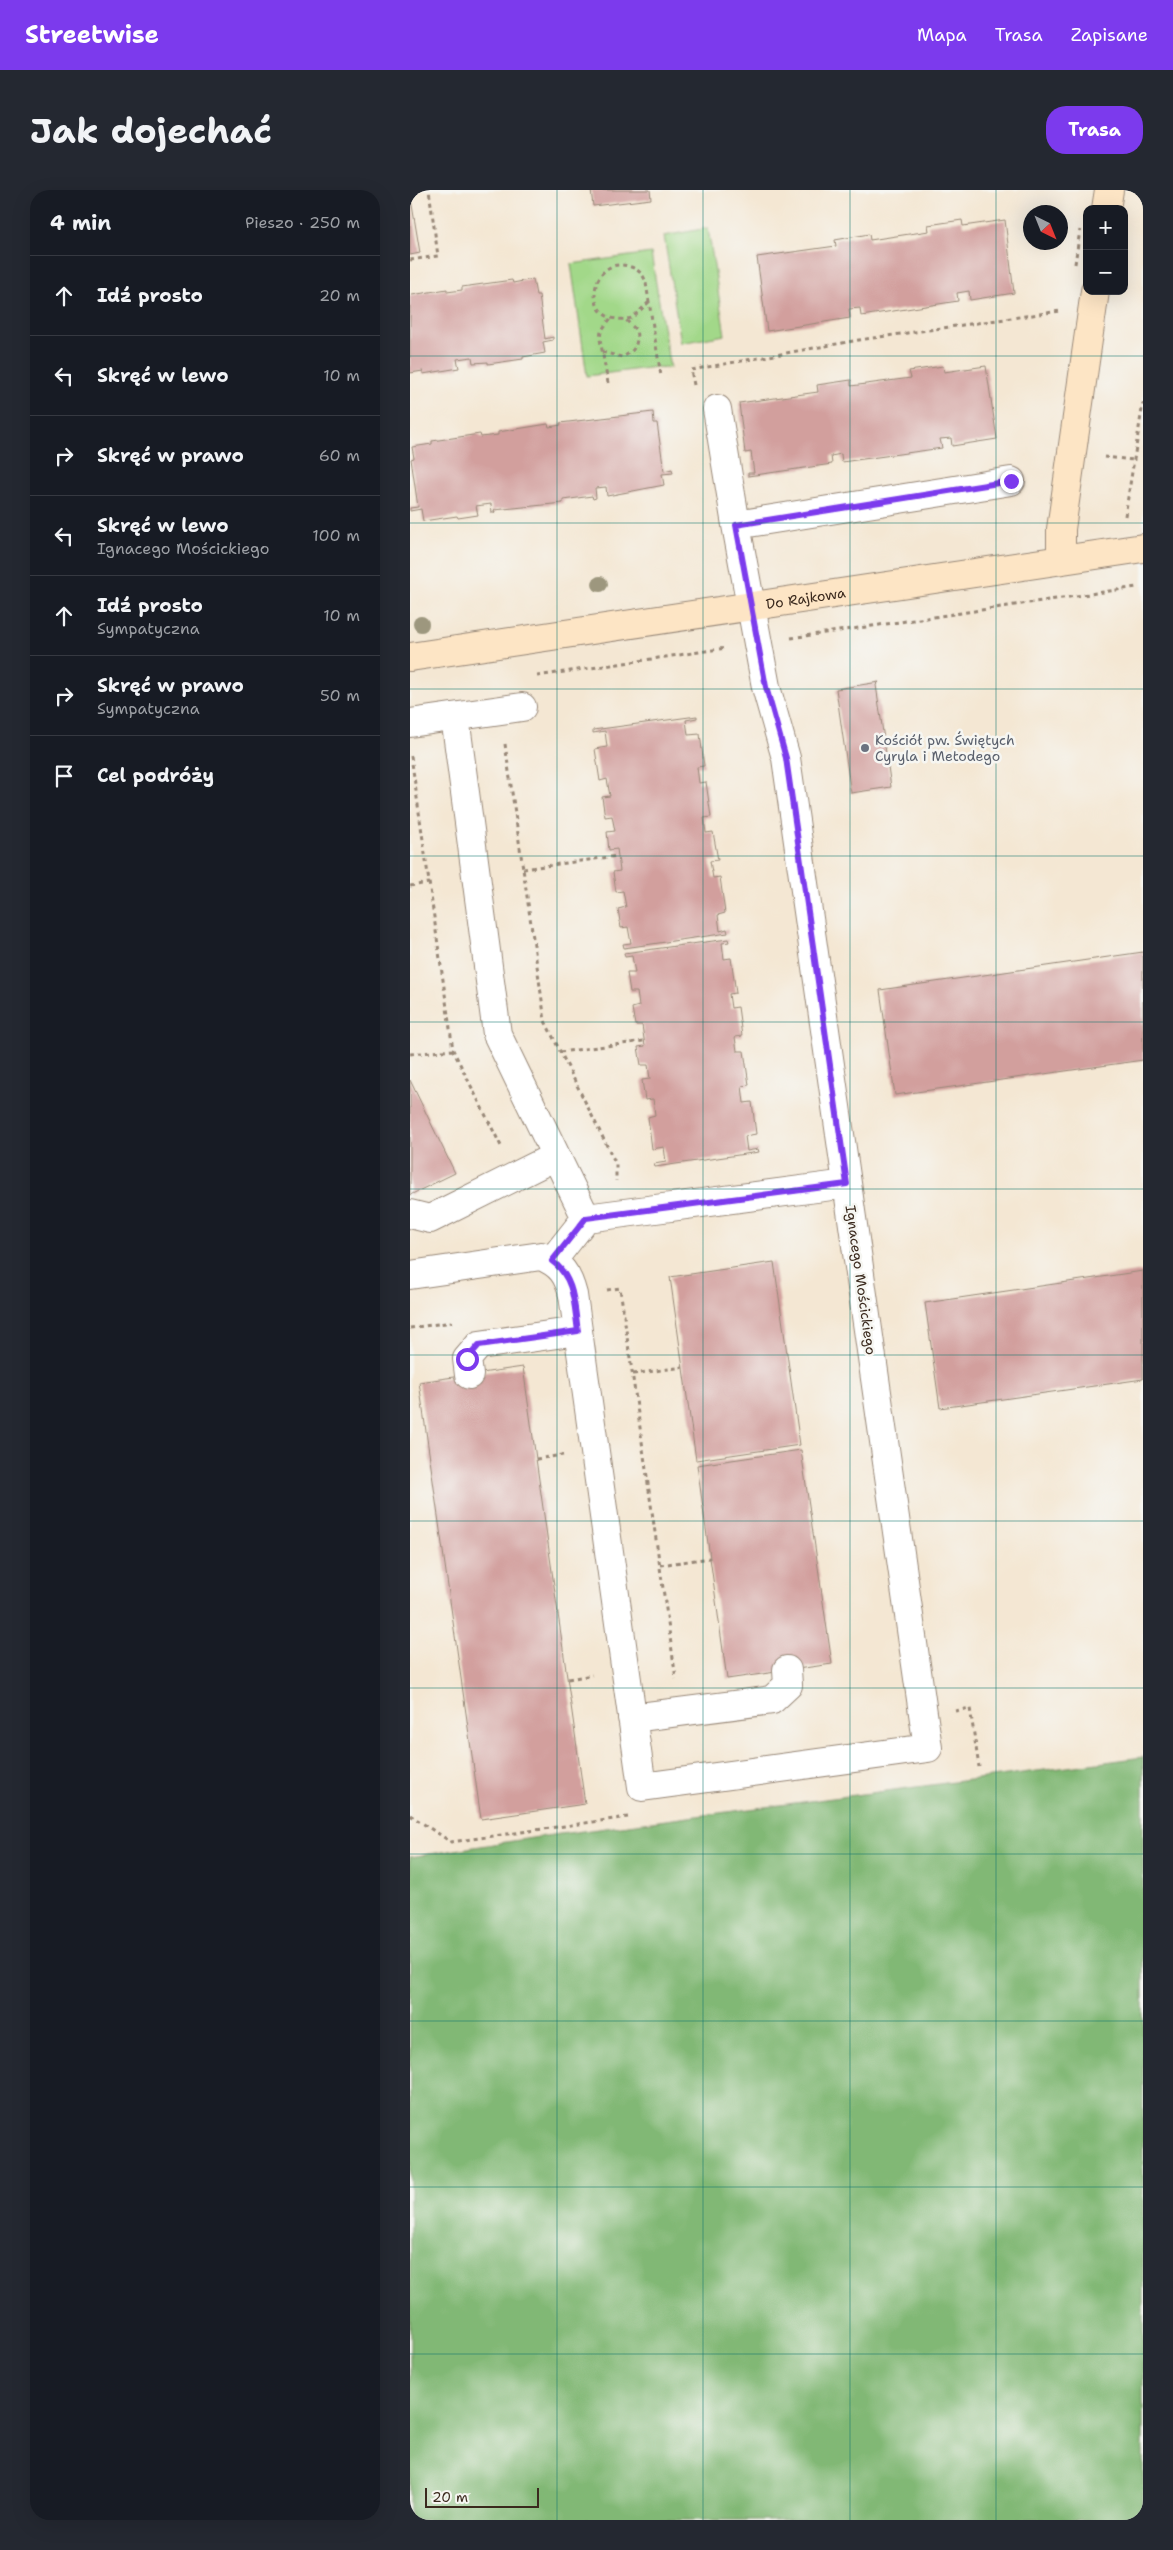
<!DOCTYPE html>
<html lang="pl">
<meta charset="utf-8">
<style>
body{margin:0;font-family:"Shantell Sans",sans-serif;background:#242831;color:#f1f3f6}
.controls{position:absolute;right:15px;top:15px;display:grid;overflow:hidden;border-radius:10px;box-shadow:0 5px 20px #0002}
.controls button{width:45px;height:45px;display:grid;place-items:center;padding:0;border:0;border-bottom:1px solid #363941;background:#171b24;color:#f1f3f6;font:25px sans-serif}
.compass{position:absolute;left:613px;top:15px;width:45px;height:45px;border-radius:50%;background:#171b24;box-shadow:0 5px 20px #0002;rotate:137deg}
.scale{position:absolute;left:15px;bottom:12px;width:114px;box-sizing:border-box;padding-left:5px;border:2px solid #3b2a1e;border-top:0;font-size:14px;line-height:18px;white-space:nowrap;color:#3b2a1e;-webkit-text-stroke:4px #f6f6f2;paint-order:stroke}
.stop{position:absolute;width:15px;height:15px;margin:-11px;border:4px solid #7c3aed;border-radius:50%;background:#fff}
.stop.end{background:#7c3aed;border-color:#fff;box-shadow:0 1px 5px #0008}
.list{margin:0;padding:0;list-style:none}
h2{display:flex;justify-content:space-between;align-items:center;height:65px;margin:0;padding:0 20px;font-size:21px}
h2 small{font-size:16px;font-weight:400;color:#9ea1a6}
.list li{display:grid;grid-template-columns:32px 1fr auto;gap:15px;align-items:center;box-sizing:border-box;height:80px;padding:0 20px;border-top:1px solid #363941}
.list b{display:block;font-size:19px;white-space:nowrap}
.list p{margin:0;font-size:16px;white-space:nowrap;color:#9ea1a6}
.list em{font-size:16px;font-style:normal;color:#9ea1a6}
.icon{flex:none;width:28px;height:28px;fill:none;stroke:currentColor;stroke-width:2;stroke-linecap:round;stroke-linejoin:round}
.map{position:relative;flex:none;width:733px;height:2330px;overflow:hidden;border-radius:20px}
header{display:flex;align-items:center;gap:30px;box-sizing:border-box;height:70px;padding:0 25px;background:#7c3aed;color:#fff}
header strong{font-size:24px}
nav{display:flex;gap:28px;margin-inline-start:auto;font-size:18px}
.intro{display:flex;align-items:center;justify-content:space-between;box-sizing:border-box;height:120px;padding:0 30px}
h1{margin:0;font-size:35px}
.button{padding:12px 22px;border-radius:20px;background:#7c3aed;color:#fff;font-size:18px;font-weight:700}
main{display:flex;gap:30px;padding:0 30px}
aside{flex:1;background:#171b24;border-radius:20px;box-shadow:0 5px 20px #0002}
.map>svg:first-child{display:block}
.green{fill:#a2d889;stroke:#6e8154}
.forest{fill:#81b875;stroke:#5e714a}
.building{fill:#d29f9d}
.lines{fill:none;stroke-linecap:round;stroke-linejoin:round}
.street-casing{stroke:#988878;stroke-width:30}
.secondary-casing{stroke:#988878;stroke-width:30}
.path{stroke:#988878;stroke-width:3;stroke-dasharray:4 4;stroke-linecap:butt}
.street{stroke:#fff;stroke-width:28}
.secondary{stroke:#fde5c5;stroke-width:28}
.tree{fill:#9d977e}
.route{stroke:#7c3aed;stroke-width:6}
.grid{fill:none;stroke:#0f766e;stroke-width:1;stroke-opacity:0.55}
.worship-dot{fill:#6b7280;stroke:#f6f6f2;stroke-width:2}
.labels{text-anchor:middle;stroke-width:5;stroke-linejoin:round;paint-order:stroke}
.street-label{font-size:14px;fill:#3b2a1e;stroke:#f6f6f2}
.worship-label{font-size:14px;fill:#5b616d;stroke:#f6f6f2;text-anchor:start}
</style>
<header>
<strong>Streetwise</strong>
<nav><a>Mapa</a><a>Trasa</a><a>Zapisane</a></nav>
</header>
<div class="intro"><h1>Jak dojechać</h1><a class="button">Trasa</a></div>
<main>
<aside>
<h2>4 min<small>Pieszo · 250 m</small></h2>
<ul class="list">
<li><svg class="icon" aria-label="ahead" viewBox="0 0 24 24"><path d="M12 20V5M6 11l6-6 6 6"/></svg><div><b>Idź prosto</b></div><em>20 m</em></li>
<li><svg class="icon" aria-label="left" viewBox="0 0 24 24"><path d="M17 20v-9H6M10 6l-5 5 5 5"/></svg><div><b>Skręć w lewo</b></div><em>10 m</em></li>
<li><svg class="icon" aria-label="right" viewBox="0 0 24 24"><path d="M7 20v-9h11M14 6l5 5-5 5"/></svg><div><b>Skręć w prawo</b></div><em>60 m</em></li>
<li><svg class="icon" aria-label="left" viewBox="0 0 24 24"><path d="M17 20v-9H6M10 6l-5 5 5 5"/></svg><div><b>Skręć w lewo</b><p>Ignacego Mościckiego</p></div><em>100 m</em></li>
<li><svg class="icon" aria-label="ahead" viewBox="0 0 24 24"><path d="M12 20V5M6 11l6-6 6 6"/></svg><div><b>Idź prosto</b><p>Sympatyczna</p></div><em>10 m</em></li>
<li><svg class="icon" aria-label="right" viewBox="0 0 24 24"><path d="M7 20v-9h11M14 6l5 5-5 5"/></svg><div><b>Skręć w prawo</b><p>Sympatyczna</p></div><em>50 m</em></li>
<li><svg class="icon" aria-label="arrive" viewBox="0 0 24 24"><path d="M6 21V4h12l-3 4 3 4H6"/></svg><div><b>Cel podróży</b></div></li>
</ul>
</aside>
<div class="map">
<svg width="733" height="2330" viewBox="0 0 733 2330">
<rect width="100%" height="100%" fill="#f6f6f2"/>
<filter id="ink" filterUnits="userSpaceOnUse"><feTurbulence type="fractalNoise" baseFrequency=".02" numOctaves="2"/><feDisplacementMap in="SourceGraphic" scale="10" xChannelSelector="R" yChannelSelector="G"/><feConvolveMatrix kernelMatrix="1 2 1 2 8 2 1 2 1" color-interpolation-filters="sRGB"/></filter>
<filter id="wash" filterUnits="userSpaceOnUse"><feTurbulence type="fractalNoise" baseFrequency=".0096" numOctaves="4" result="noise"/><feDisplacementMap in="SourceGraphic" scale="20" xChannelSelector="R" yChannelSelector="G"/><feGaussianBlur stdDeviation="1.12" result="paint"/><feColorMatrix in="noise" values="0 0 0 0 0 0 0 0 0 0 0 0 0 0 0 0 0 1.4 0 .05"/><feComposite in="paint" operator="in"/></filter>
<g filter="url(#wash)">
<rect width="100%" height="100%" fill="#f4e7d3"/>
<path class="green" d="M 298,38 L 315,145 L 271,153 L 254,46 Z
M 241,63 L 260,178 L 246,177 L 177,186 L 161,74 Z"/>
<path class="forest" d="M 733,1567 L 733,2330 L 0,2330 L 0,1667 L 135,1646 Z"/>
<g id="blocks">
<path class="building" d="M 181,0 L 240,0 L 241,9 L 183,16 Z
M 0,3 L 10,63 L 0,65 Z
M 552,30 L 553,36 L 595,30 L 604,103 L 560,110 L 559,101 L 547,103 L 548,111 L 451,126 L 450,118 L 439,119 L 440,128 L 357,141 L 347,67 L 426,56 L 425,50 L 459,44 L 460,50 L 519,41 L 518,35 Z
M 123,89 L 126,105 L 129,105 L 135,149 L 143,147 L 143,150 L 133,152 L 135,163 L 113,167 L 113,169 L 78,174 L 78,172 L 63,173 L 62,167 L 47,169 L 49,178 L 13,184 L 13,181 L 0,183 L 0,107 L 2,105 L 37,99 L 37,102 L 52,100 L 52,97 L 102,90 L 103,93 Z
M 533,176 L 534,182 L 576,176 L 587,249 L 542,256 L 541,248 L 530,249 L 532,258 L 432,272 L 431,264 L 421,266 L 422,274 L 338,286 L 338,283 L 344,283 L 341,262 L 335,263 L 329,213 L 408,202 L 407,195 L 441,190 L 441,196 L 501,188 L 499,181 Z
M 243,222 L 244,233 L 247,233 L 254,281 L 262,279 L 263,283 L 252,284 L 254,295 L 197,306 L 196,297 L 185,298 L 186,308 L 183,309 L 182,306 L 153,310 L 153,313 L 84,320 L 85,323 L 82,323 L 81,314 L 66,316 L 68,325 L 48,328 L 47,326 L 13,331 L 11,319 L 0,321 L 0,318 L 8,317 L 1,269 L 4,268 L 2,257 L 22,254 L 22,251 L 70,244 L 71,247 L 88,245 L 88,242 L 138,234 L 139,237 L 151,235 L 150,233 Z
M 469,492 L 466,495 L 481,597 L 441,603 L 426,499 Z
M 287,526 L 287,528 L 276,530 L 278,545 L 290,544 L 294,576 L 287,577 L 289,593 L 296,592 L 301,627 L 294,628 L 296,643 L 303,642 L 308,670 L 300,671 L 303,688 L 310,687 L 315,723 L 308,725 L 310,741 L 317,739 L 318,743 L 214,758 L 213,754 L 221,753 L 218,737 L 211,738 L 208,719 L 216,717 L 213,701 L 206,702 L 203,682 L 210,681 L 207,659 L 199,660 L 197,642 L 205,641 L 202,626 L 195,627 L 192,607 L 200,606 L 197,589 L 190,591 L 185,559 L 197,557 L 195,541 L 183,543 L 183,540 Z
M 318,749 L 319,752 L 312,753 L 314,769 L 321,768 L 326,803 L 319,804 L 321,818 L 328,817 L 332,846 L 325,847 L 327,861 L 334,861 L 339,895 L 332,896 L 334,913 L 342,912 L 346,944 L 335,946 L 337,961 L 348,959 L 349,962 L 245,977 L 244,974 L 256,972 L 254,957 L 242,959 L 238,927 L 245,925 L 243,909 L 235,910 L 232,890 L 240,889 L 238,875 L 231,875 L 228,857 L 235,856 L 232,835 L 225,835 L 222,818 L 229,816 L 227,802 L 220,802 L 217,783 L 225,783 L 222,766 L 215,767 L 214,763 Z
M 733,762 L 733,870 L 485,905 L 470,800 Z
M 0,890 L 45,983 L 0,1005 Z
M 364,1072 L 390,1255 L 286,1270 L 260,1087 Z
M 733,1081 L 733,1189 L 530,1218 L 515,1113 Z
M 113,1177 L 175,1614 L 71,1629 L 9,1192 Z
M 391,1260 L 422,1474 L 317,1489 L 287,1275 Z"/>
</g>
</g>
<g filter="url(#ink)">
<use href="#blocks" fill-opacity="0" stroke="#988878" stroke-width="1"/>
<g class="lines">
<defs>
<path id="street" d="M 307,219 L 326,335
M 45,527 L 87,844 L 176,1028
M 0,533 L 112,517
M 0,1024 L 20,1029 L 146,966
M 142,1071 L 176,1028 L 437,994
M 0,1085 L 131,1066 C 151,1074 158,1085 163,1105 L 232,1597 L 518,1558 L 376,568 L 356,497 L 326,335 L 601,291
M 59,1185 L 57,1169 L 69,1155 L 168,1141
M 222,1528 L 362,1510 L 378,1495 L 377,1480"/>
<g id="secondary">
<path d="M 696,19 L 699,0"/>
<path d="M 651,370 L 651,339 L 685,101"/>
<path id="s1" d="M 0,467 L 733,358"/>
</g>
</defs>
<use href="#street" class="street-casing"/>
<use href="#secondary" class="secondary-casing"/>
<path class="path" d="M 0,70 L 28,66 L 19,0
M 665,74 L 670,40
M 239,112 L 222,128 C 167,140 179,61 221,77 C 229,80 234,85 236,93 L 251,186
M 192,162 L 212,167 C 225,162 229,153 226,140 L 216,130
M 198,193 L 190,149 L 191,141 L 201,128
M 284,195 L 281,180 L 449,150 L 650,121
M 694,267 L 724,270
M 715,326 L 733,213
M 381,448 L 727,397
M 127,486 L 316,458
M 95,554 L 135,831 L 206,974 L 206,991
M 1,566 L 43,860 L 91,956
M 113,679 L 207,666
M 0,696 L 19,693
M 150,862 L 234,851
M 0,864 L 43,860
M 197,1100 L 210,1098 L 266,1489
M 0,1138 L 42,1132
M 223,1184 L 273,1177
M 126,1269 L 153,1265
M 250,1375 L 300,1368
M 158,1489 L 182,1485
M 545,1521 L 560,1518 L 569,1577
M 0,1625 L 41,1652 L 218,1627"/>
<use href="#street" class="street"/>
<use href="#secondary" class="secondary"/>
</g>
<g class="tree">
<circle cx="190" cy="394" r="8"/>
<circle cx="11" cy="434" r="8"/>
</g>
</g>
<g class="lines" filter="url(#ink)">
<path class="route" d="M 57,1169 L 69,1155 L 168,1141 C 164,1115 165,1088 142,1071 L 176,1028 L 437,994 L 376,568 L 356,497 L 326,335 L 601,291"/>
</g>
<path class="grid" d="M 147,0 L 147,2330M 293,0 L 293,2330M 440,0 L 440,2330M 586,0 L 586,2330M 0,166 L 733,166M 0,333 L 733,333M 0,499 L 733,499M 0,666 L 733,666M 0,832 L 733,832M 0,999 L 733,999M 0,1165 L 733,1165M 0,1331 L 733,1331M 0,1498 L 733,1498M 0,1664 L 733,1664M 0,1831 L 733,1831M 0,1997 L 733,1997M 0,2164 L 733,2164"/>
<circle class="worship-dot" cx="455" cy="558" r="5"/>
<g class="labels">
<g class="street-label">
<text dy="5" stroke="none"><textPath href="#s1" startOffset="400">Do Rajkowa</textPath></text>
<text transform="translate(451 1090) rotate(82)" y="5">Ignacego Mościckiego</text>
</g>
<g class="worship-label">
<text x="465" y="555">Kościół pw. Świętych<tspan x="465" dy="16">Cyryla i Metodego</tspan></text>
</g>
</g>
</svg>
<div class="controls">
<button>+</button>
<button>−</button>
</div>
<svg class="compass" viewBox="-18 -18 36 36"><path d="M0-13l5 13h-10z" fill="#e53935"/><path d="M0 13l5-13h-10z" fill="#9ea1a6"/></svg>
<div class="scale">20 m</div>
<div class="stop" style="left:57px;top:1169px"></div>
<div class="stop end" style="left:601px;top:291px"></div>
</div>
</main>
